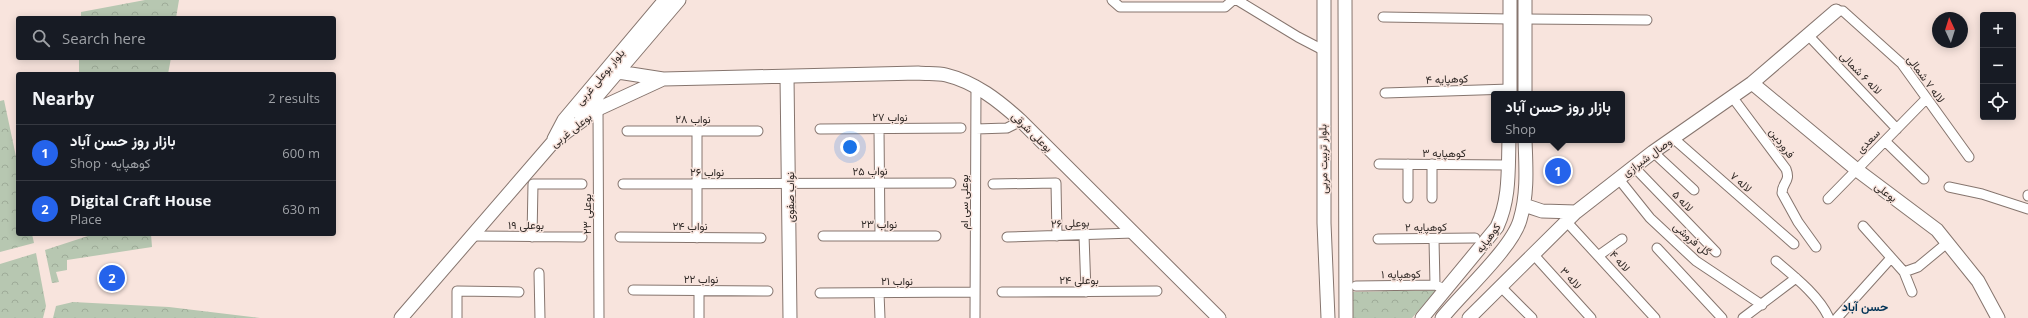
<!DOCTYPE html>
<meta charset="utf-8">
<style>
body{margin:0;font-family:"Open Sans",Vazirmatn,sans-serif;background:#20242c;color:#f1f3f6}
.controls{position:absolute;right:12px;top:12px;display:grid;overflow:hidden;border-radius:4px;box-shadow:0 2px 10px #0003}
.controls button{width:36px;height:36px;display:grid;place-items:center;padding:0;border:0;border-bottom:1px solid #363941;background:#171b24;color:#f1f3f6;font:20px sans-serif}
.compass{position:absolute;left:1932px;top:12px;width:36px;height:36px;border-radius:50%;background:#171b24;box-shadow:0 2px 10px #0003;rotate:356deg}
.you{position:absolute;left:850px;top:147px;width:14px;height:14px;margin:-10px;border:3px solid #fff;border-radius:50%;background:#1a73e8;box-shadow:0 0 0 6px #1a73e833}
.badge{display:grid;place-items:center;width:26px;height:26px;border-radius:50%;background:#2563eb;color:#fff;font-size:13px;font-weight:700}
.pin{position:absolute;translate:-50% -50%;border:2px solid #fff;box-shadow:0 1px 4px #0006}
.popup{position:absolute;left:1491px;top:91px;width:134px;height:52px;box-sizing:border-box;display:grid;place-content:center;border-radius:4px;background:#171b24;filter:drop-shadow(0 1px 3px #0005);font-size:13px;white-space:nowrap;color:#9ea1a6}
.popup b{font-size:15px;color:#f1f3f6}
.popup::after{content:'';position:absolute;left:50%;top:100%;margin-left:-8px;border:8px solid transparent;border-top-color:#171b24}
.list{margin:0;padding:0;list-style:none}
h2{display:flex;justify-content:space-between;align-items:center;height:52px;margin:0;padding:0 16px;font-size:17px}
h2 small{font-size:13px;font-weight:400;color:#9ea1a6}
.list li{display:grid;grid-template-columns:26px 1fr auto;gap:12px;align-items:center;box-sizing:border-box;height:56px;padding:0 16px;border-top:1px solid #363941}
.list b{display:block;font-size:15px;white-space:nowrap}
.list p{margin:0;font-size:13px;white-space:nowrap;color:#9ea1a6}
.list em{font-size:13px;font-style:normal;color:#9ea1a6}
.icon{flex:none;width:22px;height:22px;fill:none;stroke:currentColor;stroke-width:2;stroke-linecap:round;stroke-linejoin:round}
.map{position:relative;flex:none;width:2028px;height:318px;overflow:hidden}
.search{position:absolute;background:#171b24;box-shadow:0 2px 10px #0003;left:16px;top:16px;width:320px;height:44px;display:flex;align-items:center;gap:10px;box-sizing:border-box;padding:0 14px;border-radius:4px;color:#9ea1a6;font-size:15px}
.panel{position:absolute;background:#171b24;box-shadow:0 2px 10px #0003;left:16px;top:72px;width:320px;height:164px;border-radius:4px}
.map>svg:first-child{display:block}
.forest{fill:url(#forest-crowns)}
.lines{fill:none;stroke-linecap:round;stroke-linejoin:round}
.street-casing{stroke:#86756e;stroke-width:11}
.secondary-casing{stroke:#86756e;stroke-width:15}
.street{stroke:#fff;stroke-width:9}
.secondary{stroke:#fff;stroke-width:13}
.labels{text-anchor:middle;stroke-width:3;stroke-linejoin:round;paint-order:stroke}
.street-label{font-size:11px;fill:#312a27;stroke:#f8e4dd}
.neighbourhood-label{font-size:12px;font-weight:bold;fill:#003255;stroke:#f8e4dd}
</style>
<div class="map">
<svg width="2028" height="318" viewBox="0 0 2028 318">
<defs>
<pattern id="forest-crowns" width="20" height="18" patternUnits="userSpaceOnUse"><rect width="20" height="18" fill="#b7c7b1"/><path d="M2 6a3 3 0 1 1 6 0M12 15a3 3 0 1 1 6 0" fill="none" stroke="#9eab98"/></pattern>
</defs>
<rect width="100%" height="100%" fill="#f8e4dd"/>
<path class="forest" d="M 145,0 L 179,0 L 176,18 L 81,18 L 81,12 Z
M 79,58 L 171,58 L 168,74 L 79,74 Z
M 4,100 L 18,166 L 18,234 L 32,234 L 34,243 L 0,252 L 0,101 Z
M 94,234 L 151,234 L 152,247 L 67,260 L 67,270 L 56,272 L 59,282 L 52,283 L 45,250 Z
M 36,253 L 46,306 L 43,318 L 0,318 L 0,264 Z
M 1437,290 L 1412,318 L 1352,318 L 1351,292 Z
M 73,302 L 169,307 L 260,318 L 53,318 L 56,306 Z"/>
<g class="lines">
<defs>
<path id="street" d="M 1112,0 L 1120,7 L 1225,7 L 1233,0
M 1237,0 L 1298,37 L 1323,50
M 1836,11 L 1843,11 L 1902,64 L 1969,157
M 1383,17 L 1510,19
M 1526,19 L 1647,20
M 1807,34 L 1897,129
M 1385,93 L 1510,89
M 1733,98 L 1786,169 C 1791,182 1782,182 1782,193 L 1798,222 L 1816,247
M 598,109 L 599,318
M 820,129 L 961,128
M 879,129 L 880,236
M 976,129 L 1007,128 L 1021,121
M 627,131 L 758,131
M 697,131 L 697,238
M 1673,138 L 1794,244
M 1885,141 L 1924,179
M 1653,152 L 1694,190
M 1379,164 L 1509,165
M 1634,167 L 1716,252
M 1618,178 L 1650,218 L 1696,261 L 1762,305
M 623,184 L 951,183
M 993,184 L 1056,183 L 1057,236
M 1949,187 L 1982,194 L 2028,209
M 2028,195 L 2028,196
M 1408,198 L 1408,164
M 1432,198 L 1432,164
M 1828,199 L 1926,99
M 1566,221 L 1655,318
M 1863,226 L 1904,272 L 1912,292
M 1084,235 L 1086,292
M 470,236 L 582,237
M 823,236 L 936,236
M 532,237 L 533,184 L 582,184
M 620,237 L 761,238
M 1007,237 L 1134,233
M 1378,239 L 1475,238
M 1434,239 L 1435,285
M 1657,248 L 1722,318
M 1533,254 L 1591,318
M 1598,256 L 1622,239
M 1776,261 C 1795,277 1819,296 1829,318
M 1904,272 L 1918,267 L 1947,243
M 539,273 L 540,318
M 1356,286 L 1435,285 L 1446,289
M 1500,286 L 1532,318
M 633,290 L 768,291
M 1002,292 L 1157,291
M 820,293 L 975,292
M 879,293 L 880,318
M 457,318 L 457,291 L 519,292
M 699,318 L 699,291
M 975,318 L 976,87
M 1743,318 L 1796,278
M 1837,318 L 1891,258"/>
<path id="secondary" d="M 1324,0 L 1324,223 L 1328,318
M 1345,0 L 1346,318
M 1510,0 L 1510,94
M 613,68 L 618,72 L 663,79
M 787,77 L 790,318
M 1752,83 L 1857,170 L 1937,230 L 1978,281 L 1998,318
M 1525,94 L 1525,0
M 581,115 L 679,0
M 554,139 L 564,120 L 665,0
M 1524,205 L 1542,211 L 1576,212
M 401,318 L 554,141 L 598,109 L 663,79 L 918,73 C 927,74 937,73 946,75 C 975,82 999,101 1021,121 L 1219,318
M 1422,318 L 1497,227 C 1510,199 1508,170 1509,140
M 1442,318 C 1463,292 1512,248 1520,220 C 1528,194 1526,167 1525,140
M 1469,318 L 1576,212 L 1653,152 L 1752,83 L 1836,11"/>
</defs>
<use href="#street" class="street-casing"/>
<use href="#secondary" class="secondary-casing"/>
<use href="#street" class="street"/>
<use href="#secondary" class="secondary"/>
</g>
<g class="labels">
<g class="street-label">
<text transform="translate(1861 73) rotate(46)" y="4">لاله ۶ شمالی</text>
<text transform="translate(600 77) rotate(-50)" y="4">بلوار بوعلی غربی</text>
<text transform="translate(1447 79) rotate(-2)" y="4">کوهپایه ۴</text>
<text transform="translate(1926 79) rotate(54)" y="4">لاله ۷ شمالی</text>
<text x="890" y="121">نواب ۲۷</text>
<text x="693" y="123">نواب ۲۸</text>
<text transform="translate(571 130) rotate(-38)" y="4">بوعلی غربی</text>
<text transform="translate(1032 132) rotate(44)" y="4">بوعلی شرقی</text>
<text transform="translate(1868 141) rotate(-46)" y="4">سعدی</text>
<text transform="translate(1782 143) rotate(53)" y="4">فروردین</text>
<text x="1444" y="157">کوهپایه ۳</text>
<text transform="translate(1647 157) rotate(-36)" y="4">وصال شیرازی</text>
<text transform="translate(1323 159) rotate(-91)" y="4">بلوار تربیت مربی</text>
<text transform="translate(870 171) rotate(-1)" y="4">نواب ۲۵</text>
<text x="707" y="176">نواب ۲۶</text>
<text transform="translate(1741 182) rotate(41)" y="4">لاله ۷</text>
<text transform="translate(1886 192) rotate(37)" y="4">بوعلی</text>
<text transform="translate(790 197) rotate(-90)" y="4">نواب صفوی</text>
<text transform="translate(1683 201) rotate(46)" y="4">لاله ۵</text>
<text transform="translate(964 202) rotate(-90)" y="4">بوعلی سی ام</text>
<text transform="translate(587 214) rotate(-90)" y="4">بوعلی ۲۳</text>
<text transform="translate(1070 223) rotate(-2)" y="4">بوعلی ۲۶</text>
<text x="879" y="228">نواب ۲۳</text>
<text x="526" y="229">بوعلی ۱۹</text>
<text x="690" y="230">نواب ۲۴</text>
<text transform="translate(1426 227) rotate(-1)" y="4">کوهپایه ۲</text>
<text transform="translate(1488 238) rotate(-54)" y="4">کوهپایه</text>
<text transform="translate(1692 239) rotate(40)" y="4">گل فروشی</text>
<text transform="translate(1620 261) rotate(48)" y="4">لاله ۴</text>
<text transform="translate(1401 274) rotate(-1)" y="4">کوهپایه ۱</text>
<text transform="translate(1571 278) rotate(48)" y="4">لاله ۳</text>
<text x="701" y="283">نواب ۲۲</text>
<text x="1079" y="284">بوعلی ۲۴</text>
<text x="897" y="285">نواب ۲۱</text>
</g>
<g class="neighbourhood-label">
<text x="1865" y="311">حسن آباد</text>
</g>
</g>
</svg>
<div class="controls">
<button>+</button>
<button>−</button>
<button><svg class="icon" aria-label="locate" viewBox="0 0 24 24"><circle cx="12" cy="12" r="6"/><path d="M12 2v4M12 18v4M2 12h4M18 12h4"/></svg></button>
</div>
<svg class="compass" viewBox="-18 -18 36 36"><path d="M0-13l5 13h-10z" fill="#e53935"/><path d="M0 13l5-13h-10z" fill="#9ea1a6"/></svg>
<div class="you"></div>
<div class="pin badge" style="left:1558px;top:171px">1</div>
<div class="popup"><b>بازار روز حسن آباد</b>Shop</div>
<div class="pin badge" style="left:112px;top:278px">2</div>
<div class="search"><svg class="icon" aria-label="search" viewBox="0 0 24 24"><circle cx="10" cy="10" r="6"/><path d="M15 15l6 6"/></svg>Search here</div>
<section class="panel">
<h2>Nearby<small>2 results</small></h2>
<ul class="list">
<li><span class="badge">1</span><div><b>بازار روز حسن آباد</b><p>Shop · کوهپایه</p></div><em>600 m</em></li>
<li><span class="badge">2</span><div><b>Digital Craft House</b><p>Place</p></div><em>630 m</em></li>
</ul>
</section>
</div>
